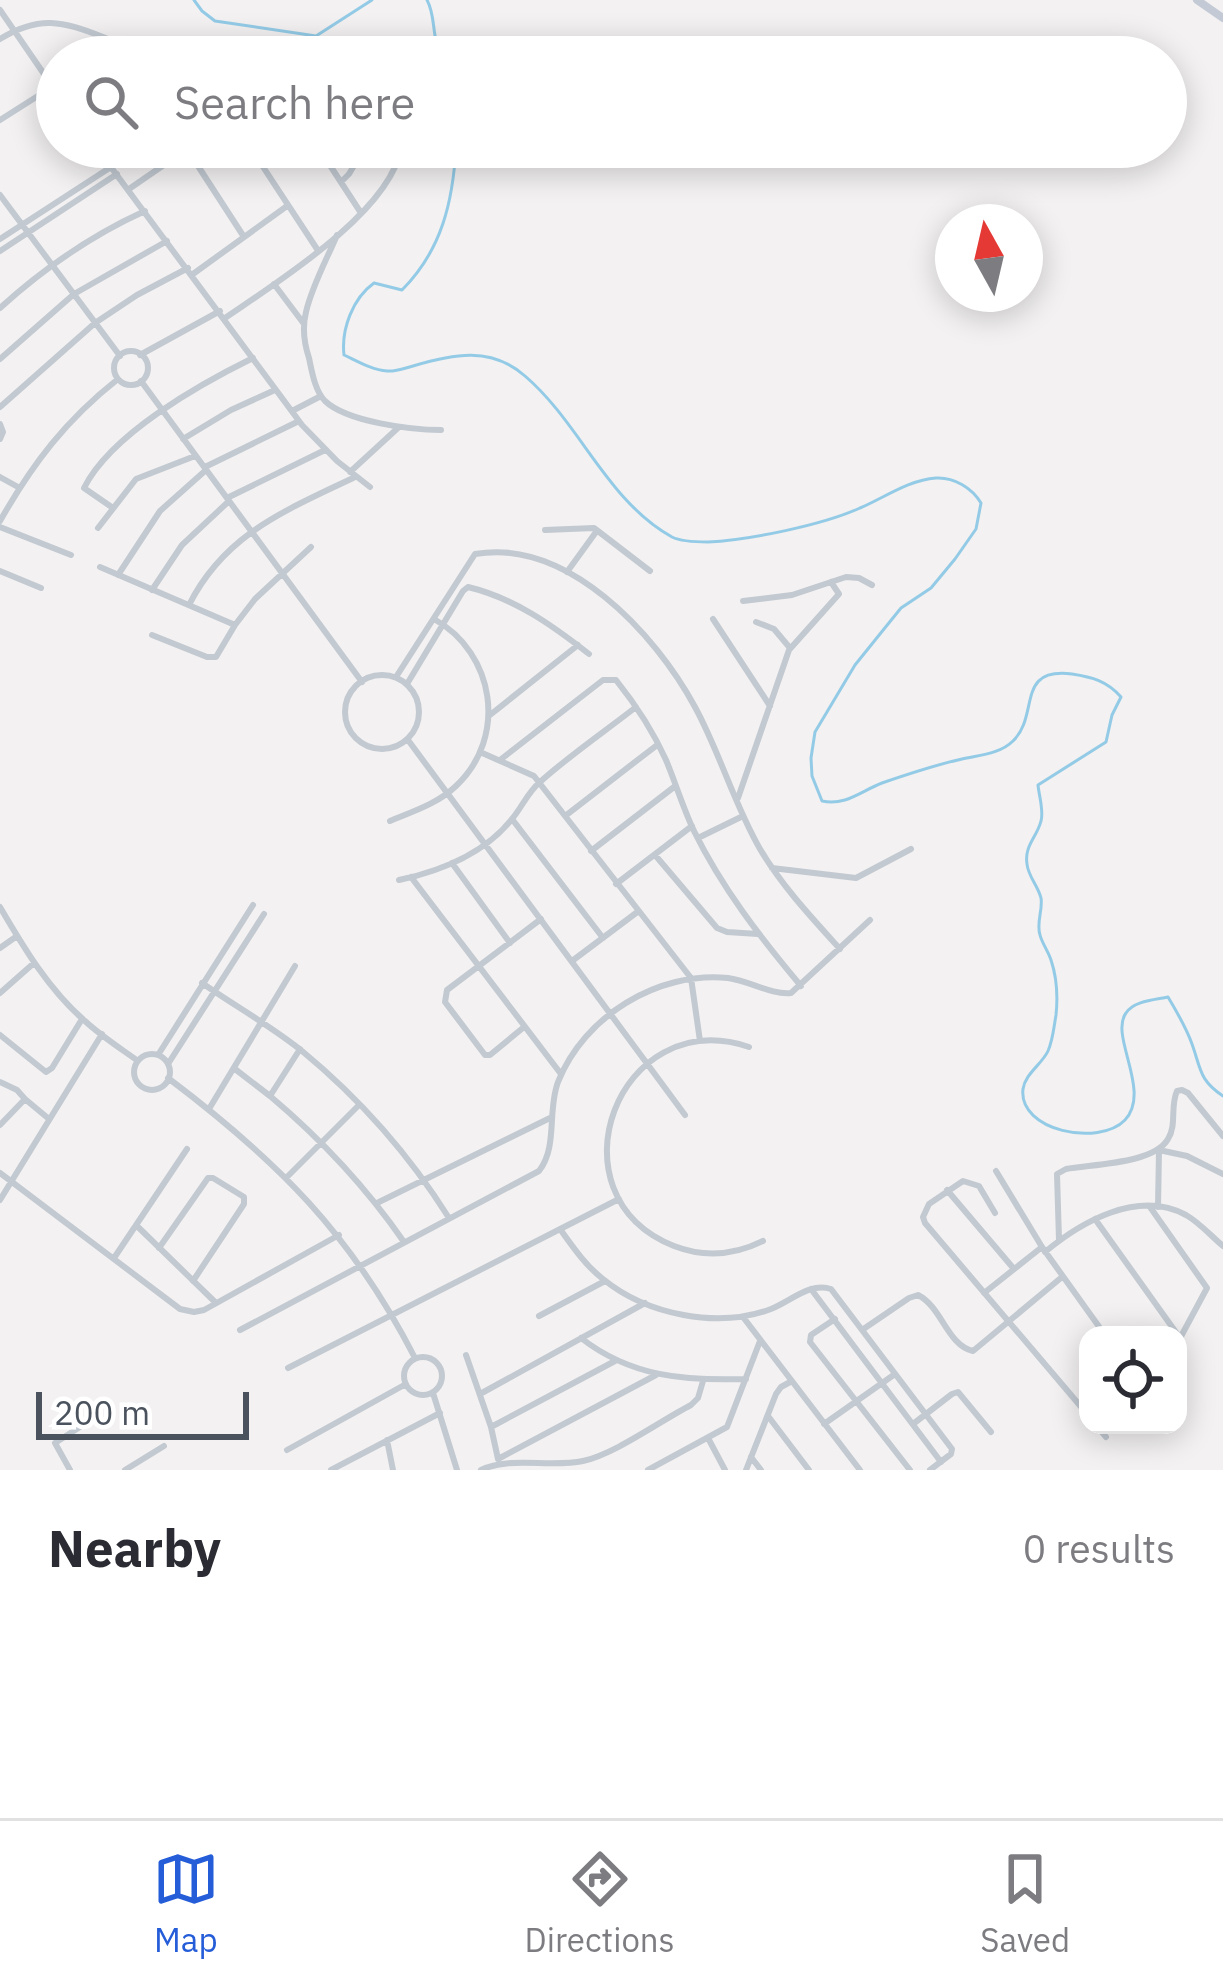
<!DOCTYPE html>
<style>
body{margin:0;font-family:"IBM Plex Sans",sans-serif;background:#f2f2f3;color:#2b2b33}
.controls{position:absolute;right:36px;bottom:36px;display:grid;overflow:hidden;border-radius:24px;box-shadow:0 6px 30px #0003}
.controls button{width:108px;height:108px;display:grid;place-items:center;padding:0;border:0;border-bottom:3px solid #e1e1e2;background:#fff;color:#2b2b33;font:60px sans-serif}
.compass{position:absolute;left:935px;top:204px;width:108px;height:108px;border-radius:50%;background:#fff;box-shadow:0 6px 30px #0003;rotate:352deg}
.scale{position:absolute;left:36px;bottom:30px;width:213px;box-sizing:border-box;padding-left:12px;border:6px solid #4a525d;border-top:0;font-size:33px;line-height:42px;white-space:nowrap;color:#4a525d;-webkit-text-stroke:9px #fff;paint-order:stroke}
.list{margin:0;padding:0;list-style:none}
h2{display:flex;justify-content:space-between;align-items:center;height:156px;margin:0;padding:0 48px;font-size:51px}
h2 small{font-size:39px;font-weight:400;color:#7c7c81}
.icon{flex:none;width:66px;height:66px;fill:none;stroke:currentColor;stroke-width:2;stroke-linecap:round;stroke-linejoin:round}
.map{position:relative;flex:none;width:1223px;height:1470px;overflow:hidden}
.search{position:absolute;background:#fff;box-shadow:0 6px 30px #0003;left:36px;right:36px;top:36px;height:132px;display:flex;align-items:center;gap:30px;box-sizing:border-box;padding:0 42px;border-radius:66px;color:#7c7c81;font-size:45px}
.sheet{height:348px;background:#fff}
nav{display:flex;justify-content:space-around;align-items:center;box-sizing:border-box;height:168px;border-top:3px solid #e1e1e2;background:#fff;font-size:33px;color:#7c7c81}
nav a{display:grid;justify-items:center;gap:6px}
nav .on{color:#255dd9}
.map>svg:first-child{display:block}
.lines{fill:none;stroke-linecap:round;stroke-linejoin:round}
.stream{stroke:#93cbe7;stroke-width:3}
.street{stroke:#c2c9d1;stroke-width:6}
.secondary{stroke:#c3cad6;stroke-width:8}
</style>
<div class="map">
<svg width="1223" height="1470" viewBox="0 0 1223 1470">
<rect width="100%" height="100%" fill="#f3f1f1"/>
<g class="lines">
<path class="stream" d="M 194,0 L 202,11 L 215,21 L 316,36 L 372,0
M 427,0 C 437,18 430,40 444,57
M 456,147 C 453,201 442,250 402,290 L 374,283 C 353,298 341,329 344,355 C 357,361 372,370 387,371 C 395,372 405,368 413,366 C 453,354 491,346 525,376 C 580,423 607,501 672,537 C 682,542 697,542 708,542 C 749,540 823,525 860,508 C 884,498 908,480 936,478 C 954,477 972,488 981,503 L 976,529 L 955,559 L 931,588 L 901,608 L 884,629 L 855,665 L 815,732 L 811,758 L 812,776 L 822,801 C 846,806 861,791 882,783 C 908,774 935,765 962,759 C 979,755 1000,754 1013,741 C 1040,715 1015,667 1072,674 C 1092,677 1107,681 1121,697 L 1112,715 L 1106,742 L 1038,785 C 1039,796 1044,811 1041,821 C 1037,837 1024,846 1027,864 C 1028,876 1038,886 1041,898 C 1043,910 1036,923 1040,935 C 1042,943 1048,951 1051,960 C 1057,978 1058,996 1056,1015 C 1054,1026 1053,1040 1048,1051 C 1042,1064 1025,1074 1023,1089 C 1018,1131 1099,1147 1125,1120 C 1152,1091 1109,1036 1126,1013 C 1134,1001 1154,1000 1168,997 C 1177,1012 1186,1027 1192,1044 C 1201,1069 1199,1080 1223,1096"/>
<path class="street" d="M 0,10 L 57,93
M 98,37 L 111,57
M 0,39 C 39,15 62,21 103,37 C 119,43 134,49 148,57
M 354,57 L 363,53
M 0,120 L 52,87
M 96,147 L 302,425 L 337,461 L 370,487
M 250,147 L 317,249
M 318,147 L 361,213
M 187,149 L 244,237
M 341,182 L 349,174 L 365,147
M 129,189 L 190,147
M 0,195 L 120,356
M 337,235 C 327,259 312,286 306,312 C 302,328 304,343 309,358 C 312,372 315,391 325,401 C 347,422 412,430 441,430
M 0,239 L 111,167
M 0,251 L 117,174
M 193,274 L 287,206
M 274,284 L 304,324
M 0,308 C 43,269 92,235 145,211
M 225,318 C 276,283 392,211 401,147
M114 368a17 17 0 1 1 34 0a17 17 0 1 1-34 0Z
M 140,355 L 220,311
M 0,359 L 74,294 L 167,241
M 141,381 L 362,682
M 0,407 L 95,323 L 137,295 L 188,268
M 292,411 L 321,396
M 0,424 L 3,432 L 0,439
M 183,439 L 231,410 L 275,390
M 205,467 L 299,421
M 350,472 L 399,427
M 0,477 L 18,487
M 227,498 L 325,450
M 113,508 L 84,488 C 111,434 200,384 253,358
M 0,521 C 33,463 66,420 118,379
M 0,527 L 71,555
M 98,528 L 136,479 L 195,456
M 545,530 L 594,528 L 650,571
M 100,567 L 235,625
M 0,571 L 41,588
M 567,572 L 596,532
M 118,575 L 160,511 L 206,470
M 152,590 L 182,545 L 228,502
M 743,601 L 792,595 L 846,577 L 859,578 L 872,585
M 189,605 C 225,533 287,510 355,477
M 713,619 L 770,706
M 756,622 L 774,629 L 790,648
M 152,635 L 207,657 L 216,657 L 235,625 L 255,599 L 311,547
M345 712a37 37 0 1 1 74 0a37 37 0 1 1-74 0Z
M 396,677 L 475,554 C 567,538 655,633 695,707 C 720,753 734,804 760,849 C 782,886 811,917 840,949
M 407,684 L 463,591 L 468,587 C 514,598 552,625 589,654
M 490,715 L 578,645
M 408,740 L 685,1115
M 480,752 L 534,776 L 691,978 L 700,1041
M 500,760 L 603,680 L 616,680 C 636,705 653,731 666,760 C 676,784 683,808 694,831 C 722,888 760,937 801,986
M 738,798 L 789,650 L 839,594 L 831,582
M 565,816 L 657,745
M 512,819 L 603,938
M 390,821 C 414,811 437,804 456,786 C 508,737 495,653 434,619
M 698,838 L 743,816
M 591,851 L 674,787
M 655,855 L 717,928 L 727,932 L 758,934
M 452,863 L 510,943
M 772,868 L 856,878 L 911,849
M 411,877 L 561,1074
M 399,880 C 441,871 485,853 512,819 C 522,807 528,792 540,782 C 570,755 604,732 636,707
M 616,884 L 692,826
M 0,907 C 24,948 49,990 85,1021 C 101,1036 120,1048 138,1061
M 0,948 L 17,936
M 572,961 L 636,913
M 202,983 C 235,1006 271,1026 302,1051 C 359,1098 410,1156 449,1218
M 0,993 L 34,963
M 524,1027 L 490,1055 L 485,1055 L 445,1002 L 447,990 L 541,919
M 0,1035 L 46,1072 L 52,1068 L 82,1019
M 749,1047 C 618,1003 546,1195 674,1246 C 705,1258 735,1255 763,1241
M 300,1049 L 270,1096 C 321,1139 366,1187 404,1242
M134 1072a18 18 0 1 1 36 0a18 18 0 1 1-36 0Z
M 158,1055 L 253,905
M 168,1064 L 264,914
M 235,1069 L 270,1096
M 168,1078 C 278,1161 352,1235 415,1358
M 0,1082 L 17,1090 L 25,1099 L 0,1125
M 25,1099 L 49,1119
M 209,1109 L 295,966
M 1159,1150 L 1187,1156 L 1223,1174
M 996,1171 L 1042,1247 L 1105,1335
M 0,1173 L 180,1309 L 194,1312 L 204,1310 L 339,1235
M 286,1178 L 358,1106
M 947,1190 L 1014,1269
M 0,1200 L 102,1034
M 377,1203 L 550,1118
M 1150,1207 L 1207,1288 L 1178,1342
M 1158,1207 L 1159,1150
M 995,1213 L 979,1186 L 963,1181 L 929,1204 L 923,1217 L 925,1223 L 1088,1415
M 1095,1219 L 1180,1338
M 136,1225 L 215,1302
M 560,1229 C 573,1247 585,1265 603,1279 C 647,1315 718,1329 771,1309 C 791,1301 810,1282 831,1289 L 952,1449 L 951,1454 L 930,1470
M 1059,1240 L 1057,1174 L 1066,1169 C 1092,1164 1154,1164 1168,1139 C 1177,1125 1170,1106 1177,1091 L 1182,1090 L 1188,1093 L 1223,1136
M 159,1248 L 208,1178 L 213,1178 L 244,1197 L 244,1204 L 193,1281
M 1045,1252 C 1081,1222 1138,1189 1186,1215 C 1200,1223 1211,1236 1223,1246
M 114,1258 L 187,1149
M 811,1289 L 941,1462
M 984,1293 L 1042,1247
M 539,1316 L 605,1281
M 743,1317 L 860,1470
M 835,1319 L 811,1335 L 810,1342 L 910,1470
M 240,1330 L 539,1171 C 558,1147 547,1111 558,1082 C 584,1016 658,971 728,978 C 750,981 771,995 791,993 L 870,920
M 862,1330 L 909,1298 L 918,1295 C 942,1307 947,1345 973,1351 L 1062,1277
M 581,1338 C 631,1377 685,1381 746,1379
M 466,1355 L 491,1427 L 498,1459
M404 1376a19 19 0 1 1 38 0a19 19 0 1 1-38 0Z
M 288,1368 L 619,1199
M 433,1393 L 457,1470
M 480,1394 L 645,1303
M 768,1416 L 809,1470
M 824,1424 L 895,1374
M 913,1424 L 952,1394 L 958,1392 L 991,1432
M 1096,1425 L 1106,1437
M 491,1427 L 615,1361
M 708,1438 L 725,1470
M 387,1440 L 393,1470
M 287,1450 L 406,1384
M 751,1457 L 761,1470
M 498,1459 L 656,1375
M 70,1470 L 55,1443 L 86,1423
M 125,1470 L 164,1446
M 331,1470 L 440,1413
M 481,1470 C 510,1456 550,1468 583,1461 C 615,1454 660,1421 691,1405 L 698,1398 L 703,1381
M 648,1470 L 727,1427 L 760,1341
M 746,1470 L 776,1394 L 781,1387 L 792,1381"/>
<path class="secondary" d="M 1197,0 L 1223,18"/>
</g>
</svg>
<div class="controls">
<button><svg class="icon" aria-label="locate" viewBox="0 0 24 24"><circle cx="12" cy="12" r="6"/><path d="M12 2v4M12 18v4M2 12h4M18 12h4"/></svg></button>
</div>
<svg class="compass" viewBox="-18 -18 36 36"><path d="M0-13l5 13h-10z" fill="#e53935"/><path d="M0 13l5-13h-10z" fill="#7c7c81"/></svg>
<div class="scale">200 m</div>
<div class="search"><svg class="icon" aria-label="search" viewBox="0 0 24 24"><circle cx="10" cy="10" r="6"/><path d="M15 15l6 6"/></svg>Search here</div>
</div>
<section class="sheet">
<h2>Nearby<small>0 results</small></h2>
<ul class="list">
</ul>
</section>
<nav>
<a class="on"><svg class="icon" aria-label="map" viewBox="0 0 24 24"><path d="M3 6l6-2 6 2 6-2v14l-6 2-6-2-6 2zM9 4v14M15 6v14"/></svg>Map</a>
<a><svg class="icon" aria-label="directions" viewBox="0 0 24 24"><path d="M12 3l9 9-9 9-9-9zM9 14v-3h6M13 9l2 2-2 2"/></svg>Directions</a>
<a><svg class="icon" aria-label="saved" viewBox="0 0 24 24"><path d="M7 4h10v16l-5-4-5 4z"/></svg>Saved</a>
</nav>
